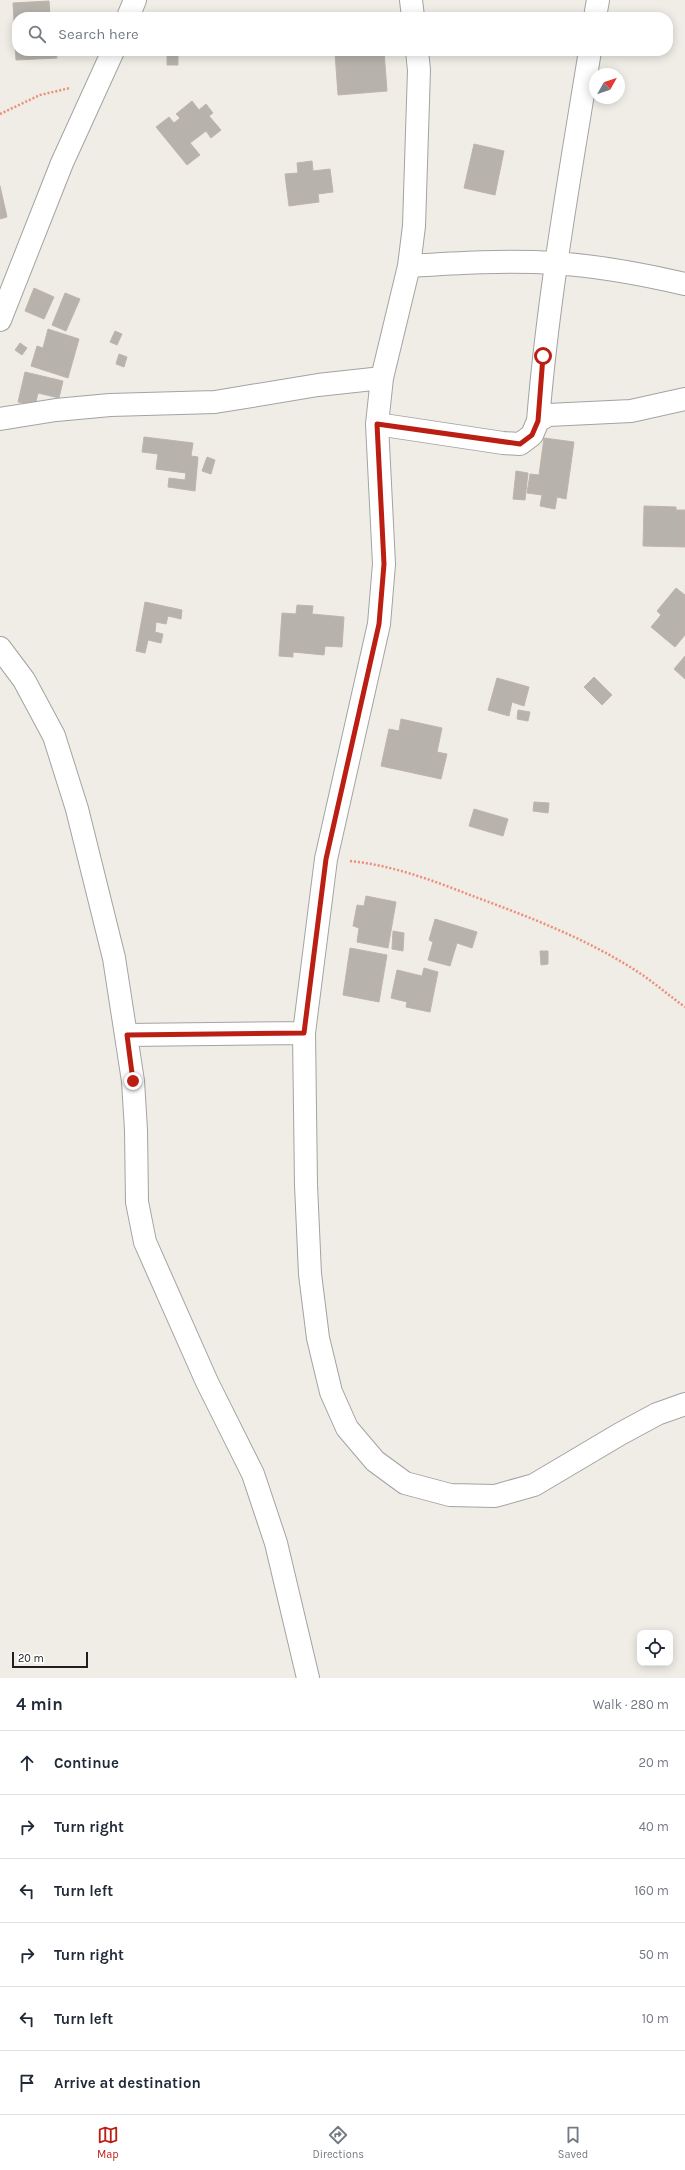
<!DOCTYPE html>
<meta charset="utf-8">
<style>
body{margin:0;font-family:Karla,sans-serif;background:#f2f2f3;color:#1f2937}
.controls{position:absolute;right:12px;bottom:12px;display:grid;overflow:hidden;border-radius:8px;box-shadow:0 2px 10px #0003}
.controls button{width:36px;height:36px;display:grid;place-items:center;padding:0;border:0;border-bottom:1px solid #e0e1e3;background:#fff;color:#1f2937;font:20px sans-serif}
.compass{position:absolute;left:589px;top:68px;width:36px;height:36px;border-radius:50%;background:#fff;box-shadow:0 2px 10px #0003;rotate:50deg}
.scale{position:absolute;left:12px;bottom:10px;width:76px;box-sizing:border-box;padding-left:4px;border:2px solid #1f1f1f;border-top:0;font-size:11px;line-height:14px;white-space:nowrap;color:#1f1f1f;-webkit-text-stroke:3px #fff;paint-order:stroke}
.stop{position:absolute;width:12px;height:12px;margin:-9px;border:3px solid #bb1f13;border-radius:50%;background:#fff}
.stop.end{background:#bb1f13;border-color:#fff;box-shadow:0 1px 4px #0008}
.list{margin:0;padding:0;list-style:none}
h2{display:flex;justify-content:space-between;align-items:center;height:52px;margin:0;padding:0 16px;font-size:17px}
h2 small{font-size:13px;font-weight:400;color:#747a83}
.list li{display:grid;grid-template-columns:26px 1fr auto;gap:12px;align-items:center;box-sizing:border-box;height:64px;padding:0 16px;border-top:1px solid #e0e1e3}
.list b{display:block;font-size:15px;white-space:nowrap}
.list em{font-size:13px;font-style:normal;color:#747a83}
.icon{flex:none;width:22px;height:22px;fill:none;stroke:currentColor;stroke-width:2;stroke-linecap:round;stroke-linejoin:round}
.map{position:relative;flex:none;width:685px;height:1678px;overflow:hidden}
.search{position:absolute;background:#fff;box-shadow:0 2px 10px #0003;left:12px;right:12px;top:12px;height:44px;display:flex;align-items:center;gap:10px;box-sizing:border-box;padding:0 14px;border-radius:16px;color:#747a83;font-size:15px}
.sheet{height:436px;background:#fff}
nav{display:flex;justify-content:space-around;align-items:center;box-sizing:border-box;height:56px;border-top:1px solid #e0e1e3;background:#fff;font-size:11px;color:#747a83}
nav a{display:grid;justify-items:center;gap:2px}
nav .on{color:#bb1f13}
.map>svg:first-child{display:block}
.building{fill:#b8b2ac;stroke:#bfb5aa}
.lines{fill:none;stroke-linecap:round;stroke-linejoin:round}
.minor-casing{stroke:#a3a3a3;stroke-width:24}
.path{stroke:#ed8e79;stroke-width:2.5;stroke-dasharray:2 2;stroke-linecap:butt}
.minor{stroke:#fff;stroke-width:22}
.route{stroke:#bb1f13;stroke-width:5}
</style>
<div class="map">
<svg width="685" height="1678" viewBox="0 0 685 1678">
<rect width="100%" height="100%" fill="#efede6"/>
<path class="building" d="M 49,1 L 50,17 L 17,17 L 17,51 L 56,51 L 57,58 L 16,60 L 13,3 Z
M 163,51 L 187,51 L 187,54 L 178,54 L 178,65 L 167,65 L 167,52 Z
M 384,51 L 387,91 L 338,95 L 335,53 Z
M 192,101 L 199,110 L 206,104 L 213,113 L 209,116 L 221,130 L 211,138 L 206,131 L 190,143 L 200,155 L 187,165 L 156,127 L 169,117 L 174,123 L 180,118 L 176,114 Z
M 474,144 L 504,151 L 495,195 L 464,188 Z
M 312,161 L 313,171 L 330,169 L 333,192 L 318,194 L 319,202 L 289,206 L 285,174 L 298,173 L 297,163 Z
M 0,186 L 7,217 L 0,219 Z
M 34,288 L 54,297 L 44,319 L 25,311 Z
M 65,293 L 80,299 L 66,331 L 52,325 Z
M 48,329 L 79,339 L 68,378 L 31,366 L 37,346 L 43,348 Z
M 115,331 L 122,334 L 117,345 L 110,342 Z
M 20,343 L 27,348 L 22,355 L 15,350 Z
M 119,354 L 127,357 L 124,367 L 116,364 Z
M 25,372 L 63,381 L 59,398 L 38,393 L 35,406 L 18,402 Z
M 144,437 L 193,443 L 191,456 L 198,457 L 195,491 L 168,487 L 169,478 L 185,480 L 186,473 L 156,469 L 158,454 L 142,452 Z
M 544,438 L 574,442 L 566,499 L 557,497 L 555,509 L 540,506 L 542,495 L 527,493 L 530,474 L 539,475 Z
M 207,457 L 215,460 L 211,474 L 202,471 Z
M 516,471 L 528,473 L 525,500 L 513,499 Z
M 644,506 L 676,507 L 676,510 L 685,510 L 685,547 L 643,546 Z
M 676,588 L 685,595 L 685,635 L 675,647 L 651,627 L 661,615 L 657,611 Z
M 145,602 L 182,610 L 181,619 L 168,616 L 166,624 L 156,622 L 155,632 L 163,634 L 161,643 L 148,640 L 145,653 L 136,651 Z
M 297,605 L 313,606 L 312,614 L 344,617 L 342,647 L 325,646 L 324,655 L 293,652 L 293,657 L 279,656 L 282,613 L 296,614 Z
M 685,656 L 685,679 L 674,669 Z
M 594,677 L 612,695 L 602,705 L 584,687 Z
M 497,678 L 529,687 L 524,706 L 512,702 L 509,716 L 488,710 Z
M 518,710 L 530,712 L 528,721 L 517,719 Z
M 401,719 L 442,728 L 437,752 L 447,754 L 441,779 L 381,766 L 389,729 L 399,731 Z
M 534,802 L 549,803 L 548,813 L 533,811 Z
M 474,809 L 508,819 L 503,836 L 469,826 Z
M 366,896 L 396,902 L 388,948 L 357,942 L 359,928 L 353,926 L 357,905 L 364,906 Z
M 435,919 L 477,932 L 472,948 L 457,943 L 450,966 L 428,960 L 433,942 L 429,940 Z
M 393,931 L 404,933 L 403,951 L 392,949 Z
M 350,948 L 387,955 L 379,1002 L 343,995 Z
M 540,951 L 548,951 L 548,964 L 541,965 Z
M 424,968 L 438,972 L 430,1012 L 406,1007 L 407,1002 L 391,998 L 397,970 L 422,976 Z"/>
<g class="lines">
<defs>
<path id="minor" d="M 411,0 L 413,17
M 128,17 L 135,0
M 595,17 L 598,0
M 417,51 L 419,70 L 414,226 L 409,266 L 382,378 L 377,424 L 384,564 L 379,624 L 326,859 L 304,1033 L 306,1185 L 310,1274 L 318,1338 L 331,1392 L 347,1428 L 375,1461 L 405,1483 L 450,1495 L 495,1496 L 534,1485 L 620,1434 L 657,1414 L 685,1404
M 409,266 C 457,263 506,260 555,263 C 599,266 642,274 685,284
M 0,320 L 62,163 L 113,51
M 0,419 L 56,410 L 110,405 L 215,402 L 318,385 L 382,378
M 538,421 C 548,297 570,174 590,51
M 377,424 L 503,443 L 520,444 L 532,435 L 538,421 L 548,415 L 631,411 L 685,399
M 0,648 L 24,680 L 54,736 L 77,809 L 114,958 L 133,1081 L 136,1130 L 137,1202 L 145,1242 L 207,1382 L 253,1474 L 276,1543 L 308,1678
M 127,1035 L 304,1033"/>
</defs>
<use href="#minor" class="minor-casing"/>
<path class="path" d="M 0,114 L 40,95 L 70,88
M 350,861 C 391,865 432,880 470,895 C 529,917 591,940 644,976 C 658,986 671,997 685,1007"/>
<use href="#minor" class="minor"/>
</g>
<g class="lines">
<path class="route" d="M 133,1081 L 127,1035 L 304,1033 L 326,859 L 379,624 L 384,564 L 377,424 L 520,444 L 532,435 L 538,421 L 543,356"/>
</g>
</svg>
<div class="controls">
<button><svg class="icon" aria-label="locate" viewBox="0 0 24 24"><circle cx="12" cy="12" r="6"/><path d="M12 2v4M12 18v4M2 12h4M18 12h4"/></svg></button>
</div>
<svg class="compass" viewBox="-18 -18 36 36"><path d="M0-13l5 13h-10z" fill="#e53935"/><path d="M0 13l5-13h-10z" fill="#747a83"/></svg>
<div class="scale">20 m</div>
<div class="stop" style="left:543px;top:356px"></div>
<div class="stop end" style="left:133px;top:1081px"></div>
<div class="search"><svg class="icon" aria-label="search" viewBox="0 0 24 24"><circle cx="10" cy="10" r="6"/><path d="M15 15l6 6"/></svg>Search here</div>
</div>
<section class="sheet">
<h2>4 min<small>Walk · 280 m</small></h2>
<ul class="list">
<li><svg class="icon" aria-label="ahead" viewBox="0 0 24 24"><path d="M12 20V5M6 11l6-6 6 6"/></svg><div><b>Continue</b></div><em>20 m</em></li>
<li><svg class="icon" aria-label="right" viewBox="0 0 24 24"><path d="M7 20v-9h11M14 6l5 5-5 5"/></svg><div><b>Turn right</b></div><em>40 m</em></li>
<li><svg class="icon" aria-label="left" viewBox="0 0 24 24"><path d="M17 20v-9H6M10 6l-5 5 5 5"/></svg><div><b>Turn left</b></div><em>160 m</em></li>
<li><svg class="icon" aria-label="right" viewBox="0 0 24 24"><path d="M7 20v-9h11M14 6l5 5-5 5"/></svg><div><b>Turn right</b></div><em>50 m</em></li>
<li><svg class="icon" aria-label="left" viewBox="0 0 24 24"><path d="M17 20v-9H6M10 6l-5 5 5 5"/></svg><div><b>Turn left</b></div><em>10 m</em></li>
<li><svg class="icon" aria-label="arrive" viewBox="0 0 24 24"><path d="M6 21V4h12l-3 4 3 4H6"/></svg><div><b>Arrive at destination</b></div></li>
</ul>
</section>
<nav>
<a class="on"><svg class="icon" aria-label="map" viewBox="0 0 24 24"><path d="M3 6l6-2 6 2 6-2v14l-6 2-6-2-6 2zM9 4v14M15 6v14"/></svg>Map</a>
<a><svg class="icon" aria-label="directions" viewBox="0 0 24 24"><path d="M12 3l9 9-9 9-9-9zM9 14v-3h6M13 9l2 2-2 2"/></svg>Directions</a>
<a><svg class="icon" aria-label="saved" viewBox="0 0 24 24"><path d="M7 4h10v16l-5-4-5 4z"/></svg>Saved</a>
</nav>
